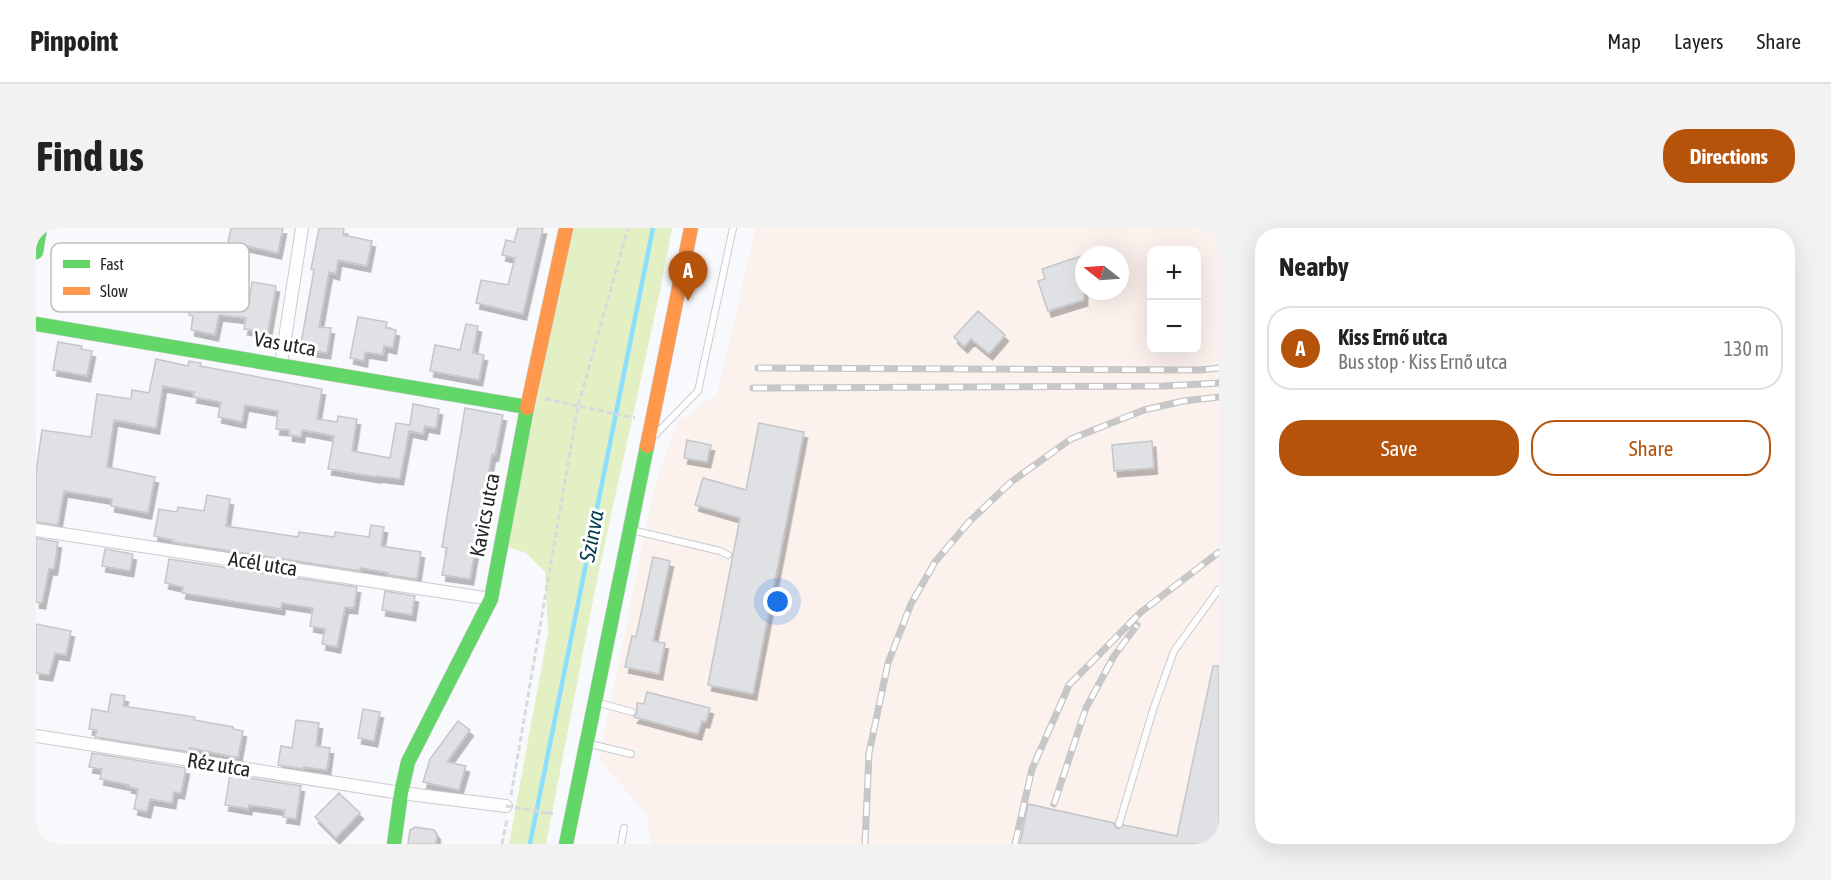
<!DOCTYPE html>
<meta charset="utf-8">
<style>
body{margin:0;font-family:"Asap Condensed",sans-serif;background:#f2f2f2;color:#222}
.controls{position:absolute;right:18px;top:18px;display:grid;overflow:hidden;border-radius:12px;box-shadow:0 6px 24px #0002}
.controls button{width:54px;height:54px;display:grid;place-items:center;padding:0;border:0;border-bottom:2px solid #e0e0e0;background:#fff;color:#222;font:30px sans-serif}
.compass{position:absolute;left:1039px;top:18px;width:54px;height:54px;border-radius:50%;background:#fff;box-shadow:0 6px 24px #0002;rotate:287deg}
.you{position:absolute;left:742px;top:374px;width:21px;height:21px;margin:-15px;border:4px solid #fff;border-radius:50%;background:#1a73e8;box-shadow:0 0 0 9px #1a73e833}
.badge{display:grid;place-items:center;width:39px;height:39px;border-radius:50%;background:#b45309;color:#fff;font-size:20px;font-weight:700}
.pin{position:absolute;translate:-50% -50px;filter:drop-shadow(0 2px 3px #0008)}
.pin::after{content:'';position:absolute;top:32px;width:21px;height:18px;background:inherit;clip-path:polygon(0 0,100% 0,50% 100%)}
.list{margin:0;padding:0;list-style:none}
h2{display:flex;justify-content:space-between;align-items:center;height:78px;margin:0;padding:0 24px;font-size:26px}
h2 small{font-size:20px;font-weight:400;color:#767676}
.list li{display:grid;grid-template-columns:39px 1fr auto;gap:18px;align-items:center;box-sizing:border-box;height:84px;margin:0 12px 12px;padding:0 12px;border:2px solid #e0e0e0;border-radius:24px}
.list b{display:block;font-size:22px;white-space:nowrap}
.list p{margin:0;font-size:20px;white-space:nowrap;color:#767676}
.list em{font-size:20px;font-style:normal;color:#767676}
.actions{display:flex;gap:12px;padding:18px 24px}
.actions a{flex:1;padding:14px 0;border:2px solid #b45309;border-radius:24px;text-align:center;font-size:21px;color:#b45309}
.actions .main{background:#b45309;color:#fff}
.map{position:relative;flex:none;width:1183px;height:616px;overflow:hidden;border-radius:24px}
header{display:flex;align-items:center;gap:36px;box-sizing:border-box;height:84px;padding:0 30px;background:#fff;border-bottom:2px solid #e0e0e0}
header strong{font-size:28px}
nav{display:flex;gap:33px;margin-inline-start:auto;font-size:21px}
.intro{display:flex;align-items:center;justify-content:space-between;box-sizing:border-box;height:144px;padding:0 36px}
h1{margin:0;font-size:42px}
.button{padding:15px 27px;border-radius:24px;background:#b45309;color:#fff;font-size:21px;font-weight:700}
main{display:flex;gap:36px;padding:0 36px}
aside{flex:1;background:#fff;border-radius:24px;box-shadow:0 6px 24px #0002}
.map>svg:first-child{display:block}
.industrial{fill:#fbf1ed;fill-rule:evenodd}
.green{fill:#e3f0c3}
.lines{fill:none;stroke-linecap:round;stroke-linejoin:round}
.stream{stroke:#8ce0fd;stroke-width:4.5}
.building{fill:#e0e1e4;stroke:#c5c6c9;stroke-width:1.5;filter:url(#shadow)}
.lane-casing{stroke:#c9cbce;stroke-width:8}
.street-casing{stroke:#c9cbce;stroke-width:14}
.fast-casing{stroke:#c9cbce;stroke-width:15}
.slow-casing{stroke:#c9cbce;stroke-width:15}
.path{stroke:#dadadc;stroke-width:3;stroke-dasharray:6 3;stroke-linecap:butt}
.lane{stroke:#fefeff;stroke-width:6}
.street{stroke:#fefeff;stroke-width:12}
.fast{stroke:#63d668;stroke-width:14}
.slow{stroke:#ff974d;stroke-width:14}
.rail-casing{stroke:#c7c7c8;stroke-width:7}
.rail{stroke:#fff;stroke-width:4.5;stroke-dasharray:14;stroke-linecap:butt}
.path-bridge{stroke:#dadadc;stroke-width:3;stroke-dasharray:6 3;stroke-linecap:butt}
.labels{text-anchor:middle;stroke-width:6;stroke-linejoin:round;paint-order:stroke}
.street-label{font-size:21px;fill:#25262a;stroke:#fff}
.water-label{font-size:22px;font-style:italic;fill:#043d4d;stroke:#fff}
.key{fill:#fff;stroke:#bebebf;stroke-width:1.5}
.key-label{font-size:16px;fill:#25262a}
</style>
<header>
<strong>Pinpoint</strong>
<nav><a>Map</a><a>Layers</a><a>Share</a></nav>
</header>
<div class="intro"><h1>Find us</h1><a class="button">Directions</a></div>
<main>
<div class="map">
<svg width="1183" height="616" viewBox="0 0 1183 616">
<defs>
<filter id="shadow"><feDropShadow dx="3.5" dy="6" stdDeviation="0" flood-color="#0004"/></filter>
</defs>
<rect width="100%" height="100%" fill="#f8f9fc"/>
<path class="industrial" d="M 720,0 L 1183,0 L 1183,616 L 615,616 L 610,585 L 563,532 L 618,261 L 641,194 L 681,166 ZM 1116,22 L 1160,22 L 1160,122 L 1116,122 ZM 1048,27 L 1084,27 L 1084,63 L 1048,63 Z"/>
<path class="green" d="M 536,0 L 636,0 L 623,68 L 561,352 L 510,616 L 473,616 L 512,404 L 509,344 L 490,325 L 471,319 Z"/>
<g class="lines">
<path class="stream" d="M 494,616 L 617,0"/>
</g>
<path class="building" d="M 195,0 L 247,0 L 242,25 L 206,17 L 205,26 L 190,24 Z
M 283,0 L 308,0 L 307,7 L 336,13 L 331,38 L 302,32 L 300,46 L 293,44 L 283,99 L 295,100 L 291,125 L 264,121 L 278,42 L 275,41 Z
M 482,0 L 507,0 L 487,86 L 440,75 L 445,52 L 472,57 L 479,30 L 466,27 L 470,12 L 478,14 Z
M 1048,27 L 1048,72 L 1012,83 L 1002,53 L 1009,51 L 1006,41 Z
M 216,54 L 240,58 L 232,104 L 208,101 L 210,90 L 183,87 L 179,107 L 155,102 L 157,88 L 153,87 L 157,67 L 213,75 Z
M 942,83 L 969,107 L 953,126 L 935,111 L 928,119 L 918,109 Z
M 322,89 L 351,94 L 350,100 L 360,102 L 357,120 L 348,118 L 347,127 L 329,124 L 328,133 L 314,130 Z
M 430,96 L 442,98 L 437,125 L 448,127 L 443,152 L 394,143 L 399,117 L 424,122 Z
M 22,114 L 46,118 L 45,121 L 56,123 L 51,148 L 17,142 Z
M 120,131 L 152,138 L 153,133 L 165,135 L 164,138 L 286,161 L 281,191 L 301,194 L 302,188 L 321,191 L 316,223 L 354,230 L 360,195 L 374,197 L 377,176 L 403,181 L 400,200 L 389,198 L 387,206 L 373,203 L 364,251 L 341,248 L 341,249 L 292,241 L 298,208 L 266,202 L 265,209 L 253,207 L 253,202 L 240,201 L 242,183 L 209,177 L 206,194 L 182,189 L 185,174 L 157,169 L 158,164 L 127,158 L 120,200 L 78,192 L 71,239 L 119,249 L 112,285 L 75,278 L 76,271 L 28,263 L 22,297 L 0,294 L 0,244 L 6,202 L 55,209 L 61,166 L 95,171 L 96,162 L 113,165 Z
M 429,180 L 467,187 L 459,227 L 456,226 L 434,351 L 406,347 L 411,320 L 406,319 Z
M 723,195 L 768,204 L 717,466 L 672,457 L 704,290 L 659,277 L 667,250 L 710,262 Z
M 651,212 L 675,217 L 671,234 L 648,230 Z
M 1116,213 L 1118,240 L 1078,243 L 1076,217 Z
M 171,267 L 194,271 L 190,298 L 262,309 L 263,304 L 298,309 L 299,304 L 333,309 L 335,297 L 348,299 L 345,318 L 385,324 L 381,351 L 352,347 L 352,345 L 324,340 L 324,343 L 136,314 L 137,312 L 118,308 L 123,281 L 141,284 L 142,279 L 168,283 Z
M 0,310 L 22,314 L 18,341 L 13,341 L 6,375 L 0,374 Z
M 69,321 L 97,326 L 94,343 L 66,338 Z
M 617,329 L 634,333 L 617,413 L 629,415 L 623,446 L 589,439 L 596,408 L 600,409 Z
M 133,331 L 321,359 L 318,380 L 309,379 L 301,419 L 286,416 L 289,401 L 274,398 L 277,380 L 246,375 L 245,381 L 146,365 L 147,359 L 129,355 Z
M 349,363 L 379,368 L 376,387 L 346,382 Z
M 0,396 L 35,403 L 30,427 L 19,425 L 13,447 L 0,445 Z
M 1177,438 L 1183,438 L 1183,616 L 984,616 L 992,576 L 1078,595 L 1079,599 L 1082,601 L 1088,597 L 1141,608 Z
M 611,464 L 674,480 L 670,494 L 666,493 L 662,506 L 598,489 L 601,485 L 601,475 L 608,476 Z
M 75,466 L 89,468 L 87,478 L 159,489 L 158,492 L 197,499 L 197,501 L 207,503 L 202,530 L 154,520 L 153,524 L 59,509 L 61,502 L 53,501 L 56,481 L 72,484 Z
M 327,481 L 344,484 L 338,513 L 322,510 Z
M 260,492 L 283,495 L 280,518 L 294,520 L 291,542 L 268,539 L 268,541 L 242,537 L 245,518 L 256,520 Z
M 422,493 L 434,502 L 411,534 L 430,538 L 423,562 L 387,554 L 394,531 Z
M 56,525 L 150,540 L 145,565 L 138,564 L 136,575 L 114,571 L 111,584 L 98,581 L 102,561 L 92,559 L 93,557 L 64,551 L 66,541 L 53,539 Z
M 194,547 L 265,558 L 260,591 L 247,589 L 249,582 L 213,577 L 212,581 L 189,577 Z
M 303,565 L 324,585 L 300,610 L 279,589 Z
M 379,599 L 398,602 L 401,606 L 400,616 L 372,616 L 374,602 Z"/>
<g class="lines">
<defs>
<path id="lane" d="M 619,207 L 662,163 L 697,0
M 596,302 L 684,323 L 692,327
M 560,474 L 596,484
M 554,516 L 595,526
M 1083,596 L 1117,482 L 1138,423 L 1183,361
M 585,616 L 588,600"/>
<path id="street" d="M 245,136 L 266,0
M 0,302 L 455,371
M 0,508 L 365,565 L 470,578"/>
<path id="fast" d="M 0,24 L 4,0
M 0,96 L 491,179
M 358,616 L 365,565 L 372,534 L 455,371 L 491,180
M 530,616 L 611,218"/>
<path id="slow" d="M 491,180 L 530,0
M 611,218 L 655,0"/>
</defs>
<use href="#lane" class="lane-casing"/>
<use href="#street" class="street-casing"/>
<use href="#fast" class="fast-casing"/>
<use href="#slow" class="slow-casing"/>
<path class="path" d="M 509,171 L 599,190
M 475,567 L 542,178 L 592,0
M 511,585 L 520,586
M 466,616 L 471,591"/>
<use href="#lane" class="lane"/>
<use href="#street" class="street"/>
<use href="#fast" class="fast"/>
<use href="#slow" class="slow"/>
<defs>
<path id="rail" d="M 722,140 L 1164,142 L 1183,140
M 717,160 L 1129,158 L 1183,155
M 1018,576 L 1050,480 L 1078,428 L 1101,397
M 829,616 L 833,525 L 852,435 L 875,376 L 899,334 L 933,294 L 975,254 L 1035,211 L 1108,182 L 1147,173 L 1183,169
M 979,616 L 996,541 L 1033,457 L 1105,384 L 1183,324"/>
</defs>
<use href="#rail" class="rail-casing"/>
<use href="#rail" class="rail"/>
<path class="path-bridge" d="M 470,578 L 511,585"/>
</g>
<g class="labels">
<g class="street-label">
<text transform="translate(249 116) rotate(10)" y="7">Vas utca</text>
<text transform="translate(449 287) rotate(-79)" y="7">Kavics utca</text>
<text transform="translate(227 336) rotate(9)" y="7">Acél utca</text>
<text transform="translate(183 537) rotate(9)" y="7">Réz utca</text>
</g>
<g class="water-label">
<text transform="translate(555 308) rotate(-79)" y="8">Szinva</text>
</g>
</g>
<rect x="15" y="15" width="198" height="69" rx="9" class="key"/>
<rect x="27" y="32" width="27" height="8" fill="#63d668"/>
<rect x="27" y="59" width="27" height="8" fill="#ff974d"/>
<g class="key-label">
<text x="64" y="42">Fast</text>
<text x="64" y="69">Slow</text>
</g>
</svg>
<div class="controls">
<button>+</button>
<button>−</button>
</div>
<svg class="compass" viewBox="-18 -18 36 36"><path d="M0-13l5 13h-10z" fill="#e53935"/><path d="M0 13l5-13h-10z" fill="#767676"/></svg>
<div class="you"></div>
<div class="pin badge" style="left:652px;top:73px">A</div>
</div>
<aside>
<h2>Nearby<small></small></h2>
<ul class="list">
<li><span class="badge">A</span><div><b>Kiss Ernő utca</b><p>Bus stop · Kiss Ernő utca</p></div><em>130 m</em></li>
</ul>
<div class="actions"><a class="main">Save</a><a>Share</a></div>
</aside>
</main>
